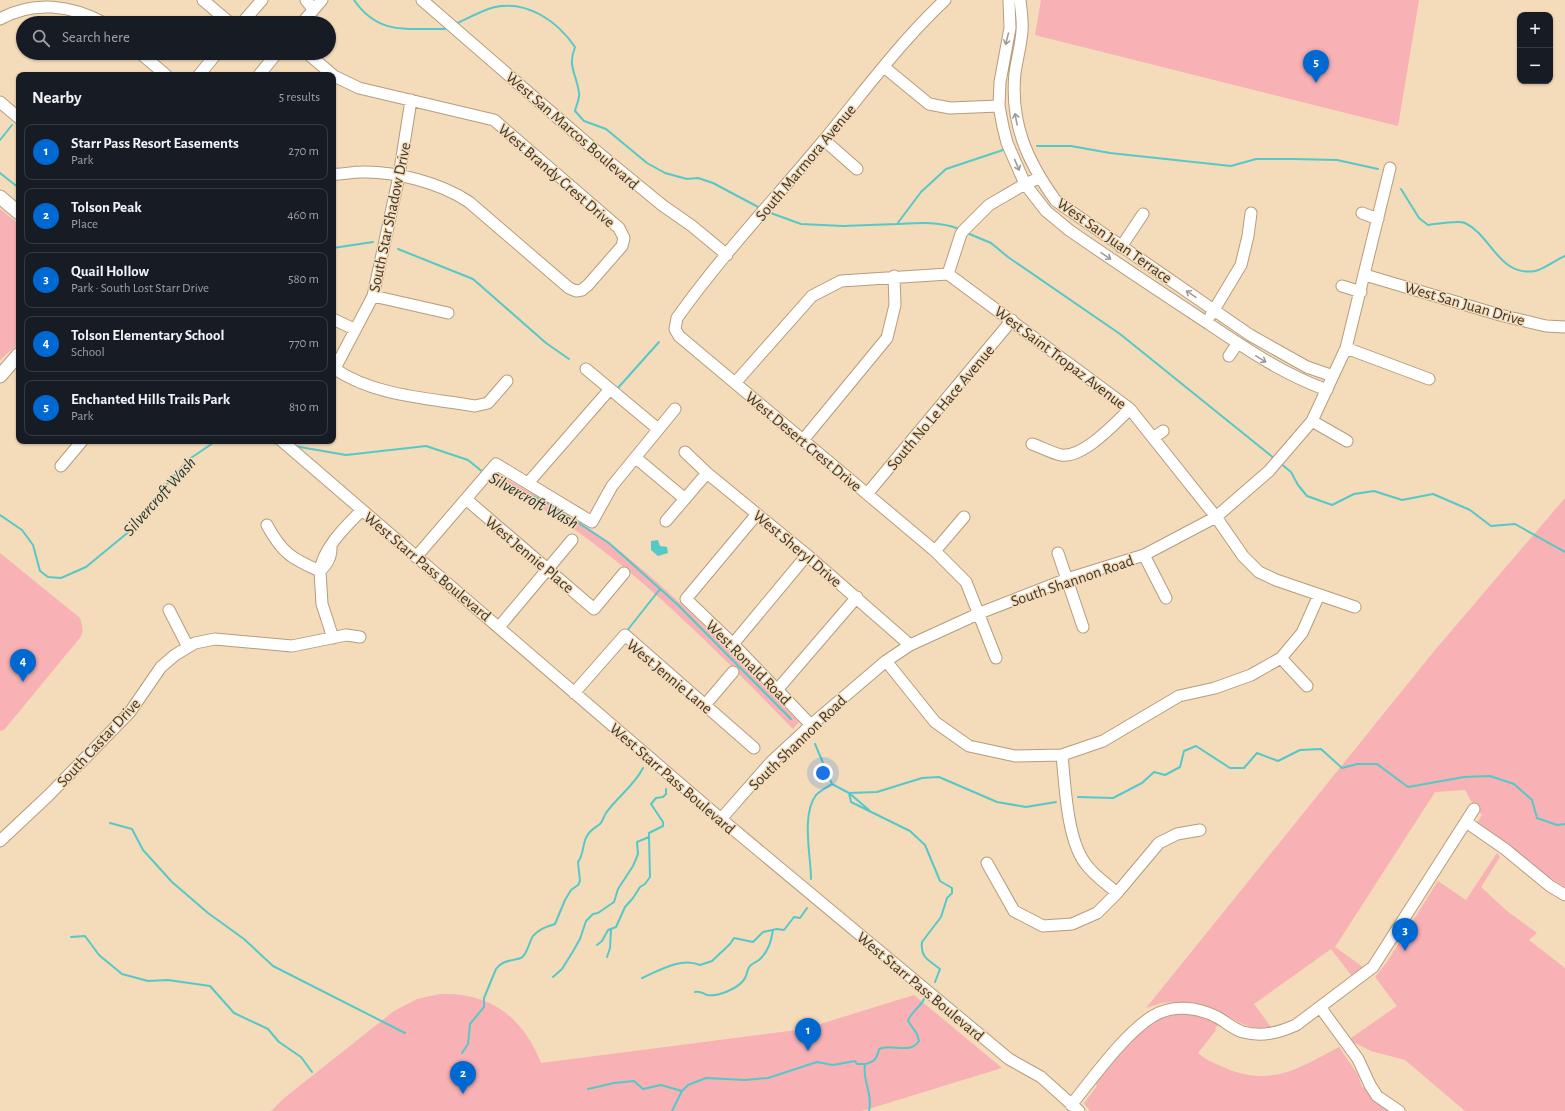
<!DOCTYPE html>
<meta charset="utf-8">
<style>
body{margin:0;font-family:"Alegreya Sans",sans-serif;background:#242831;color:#f1f3f6}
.controls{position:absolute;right:12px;top:12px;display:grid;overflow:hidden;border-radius:8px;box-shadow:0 1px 3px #0004}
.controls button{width:36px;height:36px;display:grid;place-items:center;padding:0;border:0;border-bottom:1px solid #363941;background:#171b24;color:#f1f3f6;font:20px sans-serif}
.you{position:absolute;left:823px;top:773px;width:14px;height:14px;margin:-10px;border:3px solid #fff;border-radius:50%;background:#1a73e8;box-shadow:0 0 0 6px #1a73e833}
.badge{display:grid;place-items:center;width:26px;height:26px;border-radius:50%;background:#0069d1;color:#fff;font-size:13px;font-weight:700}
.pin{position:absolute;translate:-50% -33px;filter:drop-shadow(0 1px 2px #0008)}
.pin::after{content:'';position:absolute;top:21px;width:14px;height:12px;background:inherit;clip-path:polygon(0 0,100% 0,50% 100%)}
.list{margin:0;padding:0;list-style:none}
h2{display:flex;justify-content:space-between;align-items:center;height:52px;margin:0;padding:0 16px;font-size:17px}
h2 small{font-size:13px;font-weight:400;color:#9ea1a6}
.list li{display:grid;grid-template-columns:26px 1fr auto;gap:12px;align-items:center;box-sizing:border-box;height:56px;margin:0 8px 8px;padding:0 8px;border:1px solid #363941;border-radius:8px}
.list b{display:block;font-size:15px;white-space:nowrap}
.list p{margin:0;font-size:13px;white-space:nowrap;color:#9ea1a6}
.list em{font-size:13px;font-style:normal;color:#9ea1a6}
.icon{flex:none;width:22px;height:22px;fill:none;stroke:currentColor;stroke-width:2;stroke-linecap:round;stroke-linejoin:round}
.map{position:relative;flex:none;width:1565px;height:1111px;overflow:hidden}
.search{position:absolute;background:#171b24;box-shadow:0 1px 3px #0004;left:16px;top:16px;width:320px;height:44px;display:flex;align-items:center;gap:10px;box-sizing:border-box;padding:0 14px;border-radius:22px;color:#9ea1a6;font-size:15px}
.panel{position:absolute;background:#171b24;box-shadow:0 1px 3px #0004;left:16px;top:72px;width:320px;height:372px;border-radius:8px}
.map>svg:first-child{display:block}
.green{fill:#f8b1b5}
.water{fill:#55c9c9}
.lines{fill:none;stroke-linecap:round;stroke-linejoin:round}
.stream{stroke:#55c9c9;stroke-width:2}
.minor-casing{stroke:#b59d7d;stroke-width:13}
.major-casing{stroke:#b59d7d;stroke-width:15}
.minor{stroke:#fff;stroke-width:11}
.major{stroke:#fff;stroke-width:13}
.oneway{stroke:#a09b94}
.labels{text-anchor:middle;stroke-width:3;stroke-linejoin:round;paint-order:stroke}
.street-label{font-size:16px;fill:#41372a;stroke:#f4dbb9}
.water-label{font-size:17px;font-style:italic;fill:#1c3130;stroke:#f4dbb9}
</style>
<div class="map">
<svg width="1565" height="1111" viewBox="0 0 1565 1111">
<rect width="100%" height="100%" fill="#f4dbb9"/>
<path class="green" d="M 1041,0 L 1419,0 L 1398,126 L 1035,35 Z
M 0,209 L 19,224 L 19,343 L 0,360 Z
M 497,474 C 526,490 556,506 584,525 C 664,579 731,654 799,722 L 793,729 C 725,659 650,582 571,527 C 546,509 517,496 491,482 Z
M 1565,498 L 1565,887 L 1545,875 L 1514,849 L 1476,824 L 1482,815 L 1471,801 L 1465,790 L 1435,792 L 1335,947 L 1363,967 L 1351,975 L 1331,949 L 1254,1004 L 1271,1027 C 1252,1030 1241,1024 1225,1015 L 1215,1029 L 1216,1030 L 1198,1053 C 1208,1062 1219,1065 1230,1070 C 1275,1086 1301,1067 1339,1047 L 1358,1075 L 1362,1087 L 1366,1088 L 1399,1111 L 1090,1111 L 1084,1103 L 1097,1086 L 1093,1079 L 1135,1029 L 1172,1009 L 1176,1002 L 1162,1003 L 1146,1008 L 1435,650 Z
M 0,553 L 80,618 C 82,626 85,632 79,639 L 4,730 L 0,731 Z
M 1497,853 L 1500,857 L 1481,887 L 1507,911 L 1537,933 L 1529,940 L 1565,968 L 1565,1111 L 1465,1111 L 1405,1060 L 1371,1051 L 1353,1042 L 1351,1038 L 1397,1006 L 1375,977 L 1387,962 L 1438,881 L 1466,900 Z
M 440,994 C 490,992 523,1017 541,1063 L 804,1029 L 914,995 L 1002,1068 L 862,1111 L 271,1111 L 283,1099 L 394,1011 L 417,999 Z"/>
<path class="water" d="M 658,540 L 660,546 L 667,547 L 668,553 L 658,556 L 651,550 L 651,541 Z"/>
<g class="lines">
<path class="stream" d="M 354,0 C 379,36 407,28 445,29
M 458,23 C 470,17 483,10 495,7 C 528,0 558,22 575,47 C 567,67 577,75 579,93 C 580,98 576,106 575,111 L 584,121 L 606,129 L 647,163 L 665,173 L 687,179 L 698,178 L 713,183 L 760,208
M 0,140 L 12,125
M 1037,146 L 1071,146 L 1110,153 L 1231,166 L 1256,159 L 1293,159 L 1337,160 L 1378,169
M 0,173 L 19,188
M 1401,189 L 1419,218 L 1428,225 C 1437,224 1458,220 1465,223 C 1491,235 1499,277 1535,271 C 1543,270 1557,259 1565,256
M 768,212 L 801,224 L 843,226 L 897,224 L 921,192 L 946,169 L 1003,150
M 897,224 C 918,223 939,221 959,229
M 967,233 L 991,243 L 1008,257 L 1120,334 L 1275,459
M 333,248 L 373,242
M 398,249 L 473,279 L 546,343 L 569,359
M 617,389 L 659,342
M 257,441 L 280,444
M 294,446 L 346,455 L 426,446 L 468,460 L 484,473
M 1280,463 L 1291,472 L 1298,485 L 1307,496 L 1332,505 L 1354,494 L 1374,491 L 1402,500 L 1433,494 L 1470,510 L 1491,526 L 1515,524 L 1565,552
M 489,477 L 548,503 L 609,543 L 678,605 L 791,719
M 0,515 L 22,530 L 33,545 L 40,571 L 48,577 L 61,578 L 86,567 L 137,525 L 161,491 L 188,460 L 216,441
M 626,632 L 660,589
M 815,744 L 832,784 L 849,793 L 877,792 L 922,778 L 939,777 L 997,802 L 1026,807 L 1056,802
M 849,793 L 851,802 L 910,831 L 925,845 L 940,881 L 952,888 L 952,893 L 947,898 L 941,917 L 922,942 C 920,958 929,960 940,969 L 935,982
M 849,793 L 869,810
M 1078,797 L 1113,798 L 1142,783 L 1154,772 L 1165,775 L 1180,767 L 1184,751 L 1196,746 L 1230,768 L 1244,768 L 1257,753 L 1278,761 L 1300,750 L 1321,749 L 1342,768 L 1357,764 L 1377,764 L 1408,787 L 1464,777 L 1490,776 L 1514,784 L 1532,800 L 1537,818 L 1557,825 L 1565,824
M 110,823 L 132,829 L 143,850 L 172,882 L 208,913 L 244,939 L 273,966 L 405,1033
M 811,879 C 811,856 801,815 816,795 C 820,791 827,787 832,784
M 71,937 L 85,936 L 99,955 L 122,974 L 148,981 L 168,980 L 210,986 L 234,1013 L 268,1029 L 279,1042 L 301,1057 L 312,1072
M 597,945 L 602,941 L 608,930 L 616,927 L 625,907 L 633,898 L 640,887 L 645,884 L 650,877 L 649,837
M 607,957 L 610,948 L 611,930
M 553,977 L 562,969 L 572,953 L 580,939 L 586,921 L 593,914 L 598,913 L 614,902 L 618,889 L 633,866 L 638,854 L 637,842 L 649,837 L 649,833 L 663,826 L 663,822 L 651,804 L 656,798 L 663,797 L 666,794 L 666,789
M 642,978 C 660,970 681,957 700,965 L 712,961 L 730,944 L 734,938 L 753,942 L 763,932 L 777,929 L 784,930 L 794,917 L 800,918 L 807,908
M 695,992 C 701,991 702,993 707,995 C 718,997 736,989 743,981 C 748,976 746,969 751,965 C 753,963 756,962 759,960 C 768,952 771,942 773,930
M 462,1053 L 468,1044 L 470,1024 L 484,1007 L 484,998 L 496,969 C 502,960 512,961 521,958 C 527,955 529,942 533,936 C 539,929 546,927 555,924 L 565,900 L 571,890 L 578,885 L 580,881 L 578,862 C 584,855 582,844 587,836 C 590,830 595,828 600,824 C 603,821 604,816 606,813 C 617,797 634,786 643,768
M 588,1089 L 614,1083 L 634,1081 L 643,1089 L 661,1085 L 682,1091 L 688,1085 L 706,1078 L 745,1080 L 768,1078 L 817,1062 L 833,1065 L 855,1061 L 857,1064 L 865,1064
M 672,1111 L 682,1091
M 869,1111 C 873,1093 862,1080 865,1064 C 874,1062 877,1059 879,1049 C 892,1043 910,1055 919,1041 L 917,1034 L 908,1021 C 911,1011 920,1008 924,999"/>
<defs>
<path id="minor" d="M 203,0 L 230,23
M 306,0 L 313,9
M 422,0 L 589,145 L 662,205 L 692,226 L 727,255
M 945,0 C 900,42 863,93 824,140 C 775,199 721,256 677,318 L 675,329 L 679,336 L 935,551 L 966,582 L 996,658
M 1009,0 L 1010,28 L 1000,82 L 999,106 L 1003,127 L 1007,143 L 1025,184 L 1046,211 L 1069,230 C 1112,260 1156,289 1200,318 C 1242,346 1280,373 1327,390
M 1020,0 C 1021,10 1023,21 1022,31 C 1021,45 1017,59 1015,73 C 1010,123 1027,161 1056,201 L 1250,335 L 1307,367 L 1333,376
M 0,19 C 34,0 71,5 104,23
M 242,23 L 262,0
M 302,23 L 322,0
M 140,53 L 166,75
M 307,53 L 334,76 L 359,88 L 494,120 L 619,228 L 624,238 L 622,246 L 588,285 L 582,290 L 576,291
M 884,67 L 929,104 L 950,108 L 999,106
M 199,75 L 217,53
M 259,75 L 277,53
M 0,102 L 19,118
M 824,140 L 857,169
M 333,174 C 342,175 351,172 361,172 C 395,171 441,183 469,202 L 569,288 L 576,291
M 1362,213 L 1378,219
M 1121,247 L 1143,214
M 948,274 L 961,234 L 963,231 L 989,205 L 1025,184 L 1039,178
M 1365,275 L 1500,315 L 1546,326 L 1565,327
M 1342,286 L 1361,292
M 373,296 L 448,313
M 1211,315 L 1241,265 L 1248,236 L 1251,213
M 333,319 L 354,329
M 1346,348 L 1429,379
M 1229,356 L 1237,344
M 335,369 C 374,396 429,398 475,406 L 488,403 L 507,381
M 586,369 L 658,429
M 333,372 L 373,296 L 399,176 L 411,100
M 735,383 L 812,296 L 841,281 L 948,274 L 1130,409 L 1216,517 L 1243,556 L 1259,572 L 1276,580 L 1355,607
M 1312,421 L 1347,441
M 1153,438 L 1163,431
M 803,440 L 887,338 L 895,305 L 894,276
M 282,441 L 721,819 L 1009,1059 L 1041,1077 L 1079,1111
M 1032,444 C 1041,447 1052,453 1061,455 C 1084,458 1115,423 1130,409
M 685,452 L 707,473 L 807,555 L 910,645
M 636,458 L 685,499
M 61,466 L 82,441
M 528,483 L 610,389
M 867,494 L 1012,320
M 467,500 L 594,609 L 624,573
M 757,514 L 686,599 L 733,644 L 811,725
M 666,521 L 707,473
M 267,525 C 282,553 292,559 320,571 L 322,604 L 333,638
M 331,548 C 331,558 327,564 320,571 C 323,548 346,526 362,510
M 935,551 L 964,517
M 1058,553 L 1083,627
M 1144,555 L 1166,598
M 416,557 L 496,464 L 592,522 L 612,486 L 675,409
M 169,610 L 188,647
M 499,627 L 572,540
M 733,644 L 807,555
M 1281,658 L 1307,686
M 886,661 L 935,722 L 969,746 L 1015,756 L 1062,755 L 1103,741 L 1179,696 L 1215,688 L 1251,675 L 1281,658 L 1302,633 L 1319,595
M 777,690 L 857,597
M 574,693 L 625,635 L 754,748
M 705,705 L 733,672
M 1062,755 C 1065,785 1067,839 1085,863 C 1093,875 1107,884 1117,893
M 721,819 L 771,762 L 811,725 L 886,661 L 910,645 L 980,613 L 1067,579 L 1144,555 L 1216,517 L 1269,471 L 1312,421 L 1346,348 L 1390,168
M 1466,822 L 1505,849 L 1550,886 L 1565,895
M 0,841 L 49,795 L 130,712 L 161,667 L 175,655 L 195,643 L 215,639 L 292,646 L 346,635 L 360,637
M 987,863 L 1014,911 L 1043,926 L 1072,924 L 1097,913 L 1117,893 L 1159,843 L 1177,834 L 1200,830
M 1320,1007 L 1358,1059 L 1370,1085 L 1377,1096 L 1399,1111
M 1071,1105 C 1093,1078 1125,1033 1153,1016 C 1173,1004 1197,1007 1217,1017 C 1226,1022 1233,1029 1243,1032 C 1262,1037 1278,1033 1296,1025 L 1373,967 L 1474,809"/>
<path id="major" d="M 0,197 L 19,213
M 0,376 L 19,354"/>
</defs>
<use href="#minor" class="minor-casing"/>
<use href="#major" class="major-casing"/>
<use href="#minor" class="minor"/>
<use href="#major" class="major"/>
</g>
<defs><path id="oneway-shaft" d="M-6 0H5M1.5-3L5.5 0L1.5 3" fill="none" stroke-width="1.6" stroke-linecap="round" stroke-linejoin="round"/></defs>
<g class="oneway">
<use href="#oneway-shaft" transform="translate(1007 39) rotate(104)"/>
<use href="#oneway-shaft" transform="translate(1016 119) rotate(-101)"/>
<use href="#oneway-shaft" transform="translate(1017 165) rotate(67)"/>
<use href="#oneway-shaft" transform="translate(1106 256) rotate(34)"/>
<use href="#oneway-shaft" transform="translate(1191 294) rotate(-146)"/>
<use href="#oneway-shaft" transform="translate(1261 359) rotate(31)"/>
</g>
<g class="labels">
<g class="street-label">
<text transform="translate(573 130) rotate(41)" y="6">West San Marcos Boulevard</text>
<text transform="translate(805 162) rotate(-50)" y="6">South Marmora Avenue</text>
<text transform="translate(557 175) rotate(41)" y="6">West Brandy Crest Drive</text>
<text transform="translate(389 217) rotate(-78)" y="6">South Star Shadow Drive</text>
<text transform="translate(1115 240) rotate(35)" y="6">West San Juan Terrace</text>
<text transform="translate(1465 303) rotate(16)" y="6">West San Juan Drive</text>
<text transform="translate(1061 357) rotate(37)" y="6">West Saint Tropaz Avenue</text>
<text transform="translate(940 407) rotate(-50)" y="6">South No Le Hace Avenue</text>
<text transform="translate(804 441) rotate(40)" y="6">West Desert Crest Drive</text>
<text transform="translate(798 548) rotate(40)" y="6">West Sheryl Drive</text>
<text transform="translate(530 554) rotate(40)" y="6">West Jennie Place</text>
<text transform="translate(428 566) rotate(40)" y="6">West Starr Pass Boulevard</text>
<text transform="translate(1072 580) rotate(-19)" y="6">South Shannon Road</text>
<text transform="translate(749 662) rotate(45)" y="6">West Ronald Road</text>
<text transform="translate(670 676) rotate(40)" y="6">West Jennie Lane</text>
<text transform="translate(98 742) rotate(-47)" y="6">South Castar Drive</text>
<text transform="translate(797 742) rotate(-44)" y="6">South Shannon Road</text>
<text transform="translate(673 778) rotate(41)" y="6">West Starr Pass Boulevard</text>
<text transform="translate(921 986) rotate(40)" y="6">West Starr Pass Boulevard</text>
</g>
<g class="water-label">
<text transform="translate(159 496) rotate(-48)" y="6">Silvercroft Wash</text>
<text transform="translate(534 500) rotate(29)" y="6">Silvercroft Wash</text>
</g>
</g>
</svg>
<div class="controls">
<button>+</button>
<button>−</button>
</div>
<div class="you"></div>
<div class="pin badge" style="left:808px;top:1051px">1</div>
<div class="pin badge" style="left:463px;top:1094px">2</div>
<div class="pin badge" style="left:1405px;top:951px">3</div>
<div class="pin badge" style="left:23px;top:682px">4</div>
<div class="pin badge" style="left:1316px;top:83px">5</div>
<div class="search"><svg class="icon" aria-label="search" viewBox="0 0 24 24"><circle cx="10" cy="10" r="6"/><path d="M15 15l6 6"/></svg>Search here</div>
<section class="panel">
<h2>Nearby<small>5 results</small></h2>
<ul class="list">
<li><span class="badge">1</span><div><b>Starr Pass Resort Easements</b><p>Park</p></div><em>270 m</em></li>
<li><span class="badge">2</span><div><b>Tolson Peak</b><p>Place</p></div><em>460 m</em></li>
<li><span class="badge">3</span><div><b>Quail Hollow</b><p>Park · South Lost Starr Drive</p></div><em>580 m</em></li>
<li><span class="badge">4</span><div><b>Tolson Elementary School</b><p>School</p></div><em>770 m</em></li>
<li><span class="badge">5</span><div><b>Enchanted Hills Trails Park</b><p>Park</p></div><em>810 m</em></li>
</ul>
</section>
</div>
